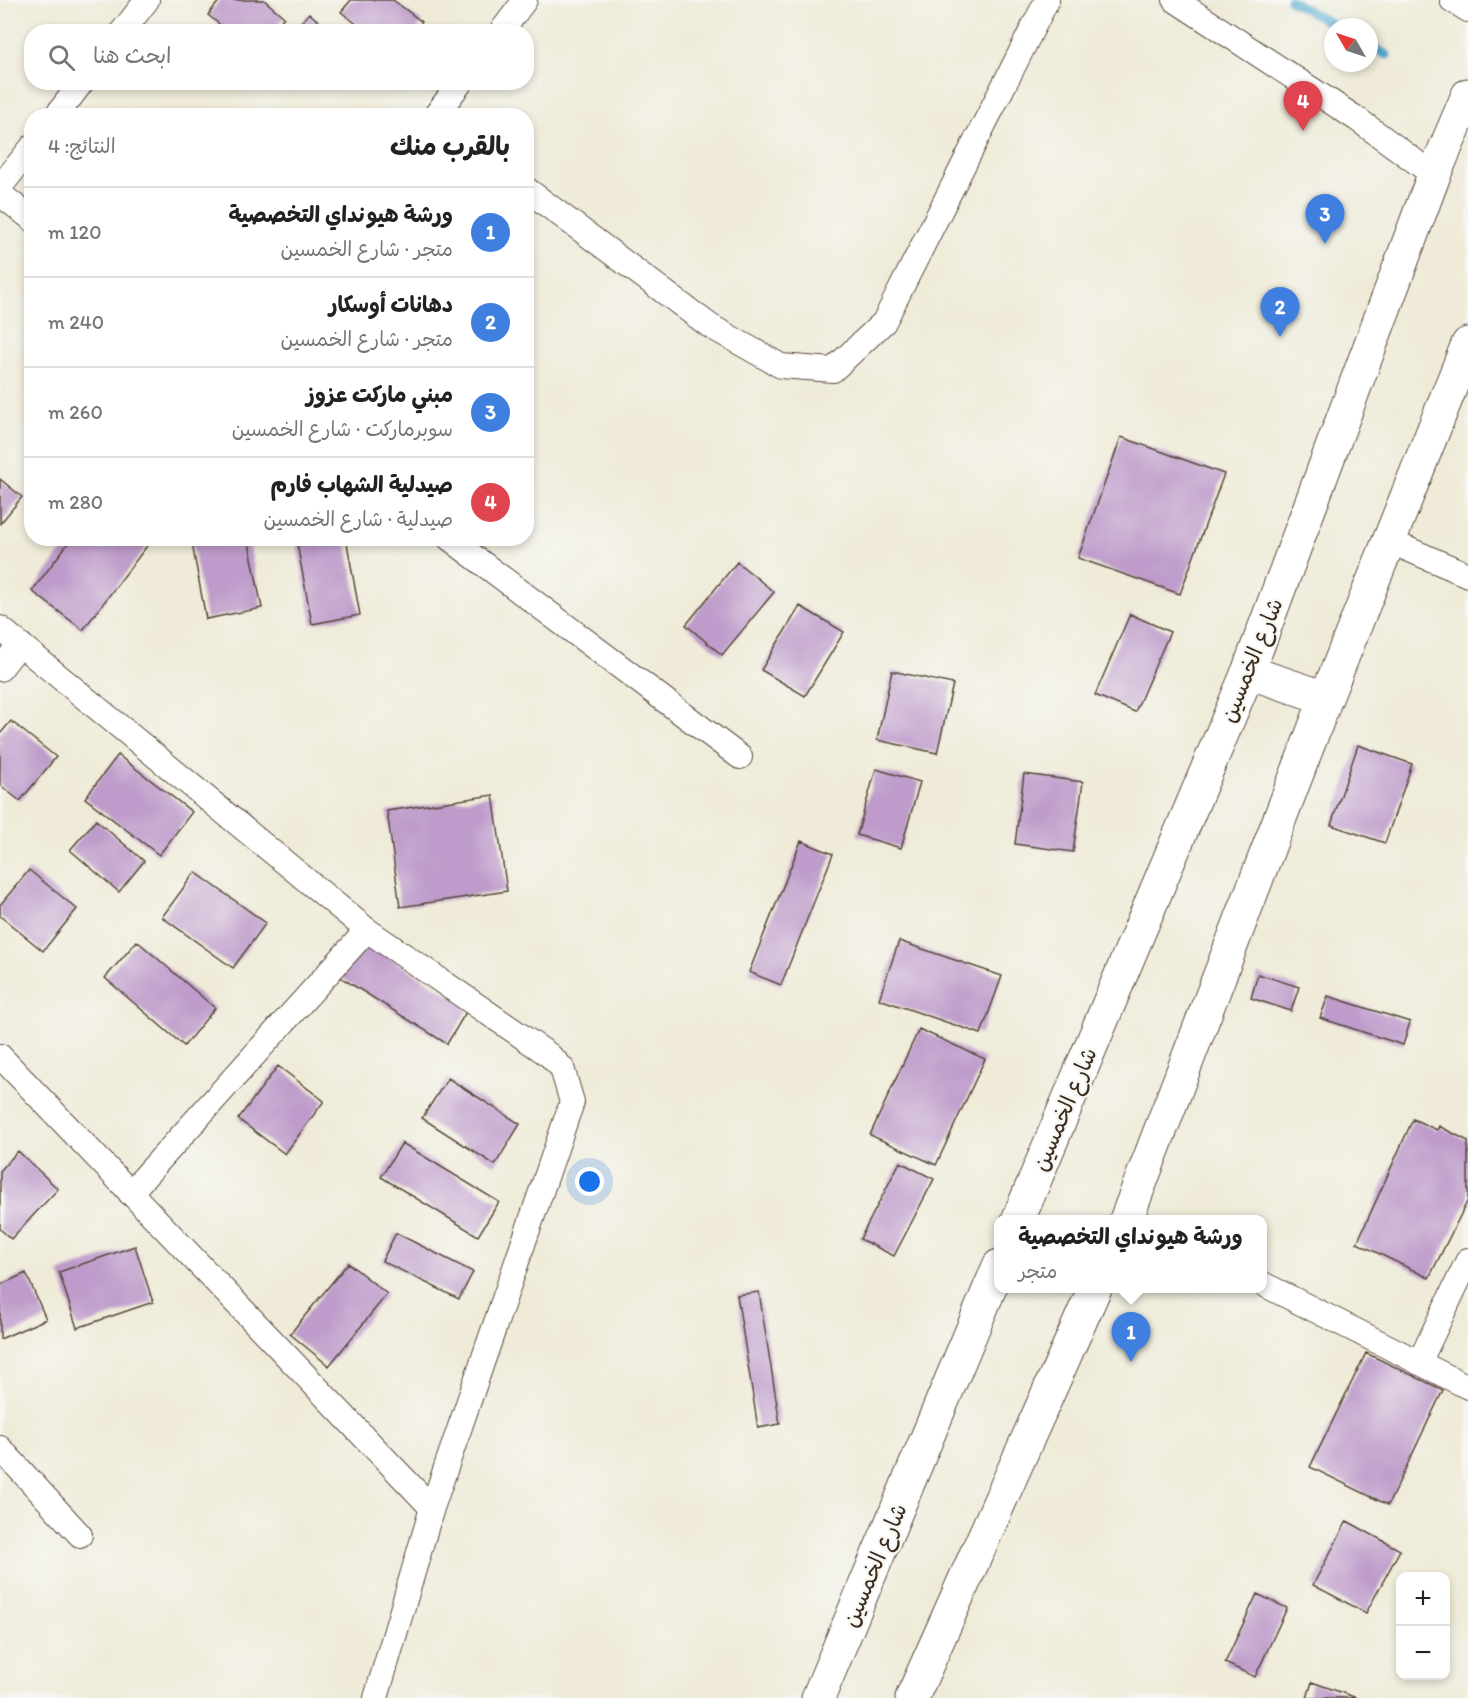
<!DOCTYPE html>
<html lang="ar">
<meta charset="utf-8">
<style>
body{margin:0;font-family:Itim,"Playpen Sans Arabic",sans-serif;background:#f6f6f6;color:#222;direction:rtl}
.controls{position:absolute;right:18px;bottom:18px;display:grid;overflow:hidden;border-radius:12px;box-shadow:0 3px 9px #0003}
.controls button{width:54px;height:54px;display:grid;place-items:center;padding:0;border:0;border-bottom:2px solid #e0e0e0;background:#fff;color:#222;font:30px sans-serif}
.compass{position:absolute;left:1324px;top:18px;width:54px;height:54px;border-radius:50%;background:#fff;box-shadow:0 3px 9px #0003;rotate:309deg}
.you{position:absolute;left:590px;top:1182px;width:21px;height:21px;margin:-15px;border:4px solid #fff;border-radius:50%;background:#1a73e8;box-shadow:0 0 0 9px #1a73e833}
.badge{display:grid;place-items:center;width:39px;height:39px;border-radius:50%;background:#ea580c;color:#fff;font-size:20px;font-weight:700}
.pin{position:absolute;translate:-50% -50px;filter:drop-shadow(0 2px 3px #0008)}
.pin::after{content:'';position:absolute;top:32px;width:21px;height:18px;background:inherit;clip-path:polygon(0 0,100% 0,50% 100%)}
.popup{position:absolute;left:994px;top:1215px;width:273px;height:78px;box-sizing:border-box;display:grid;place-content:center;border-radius:12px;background:#fff;filter:drop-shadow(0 2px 4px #0005);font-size:20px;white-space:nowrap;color:#767676}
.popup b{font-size:22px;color:#222}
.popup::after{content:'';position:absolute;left:50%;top:100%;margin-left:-12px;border:12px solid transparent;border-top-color:#fff}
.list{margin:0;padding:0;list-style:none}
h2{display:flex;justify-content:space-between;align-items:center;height:78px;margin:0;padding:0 24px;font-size:26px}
h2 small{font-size:20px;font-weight:400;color:#767676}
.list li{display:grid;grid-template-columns:39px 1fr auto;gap:18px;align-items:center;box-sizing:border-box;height:90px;padding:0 24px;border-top:2px solid #e0e0e0}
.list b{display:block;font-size:22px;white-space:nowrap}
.list p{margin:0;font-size:20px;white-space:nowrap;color:#767676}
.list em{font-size:20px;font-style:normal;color:#767676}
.icon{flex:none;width:33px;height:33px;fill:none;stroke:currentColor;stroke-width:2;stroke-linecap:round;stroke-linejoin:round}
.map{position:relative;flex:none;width:1468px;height:1698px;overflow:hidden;direction:ltr}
.search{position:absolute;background:#fff;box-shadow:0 3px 9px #0003;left:24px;top:24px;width:510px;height:66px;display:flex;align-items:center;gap:15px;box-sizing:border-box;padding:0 21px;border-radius:24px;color:#767676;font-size:22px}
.panel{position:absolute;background:#fff;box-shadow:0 3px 9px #0003;left:24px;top:108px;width:510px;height:438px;border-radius:24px;direction:rtl}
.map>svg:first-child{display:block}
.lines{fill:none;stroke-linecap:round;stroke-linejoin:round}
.stream{stroke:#53abd0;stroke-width:9}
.building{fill:#be9bca}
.street-casing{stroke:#56473a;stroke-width:26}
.primary-casing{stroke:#56473a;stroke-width:35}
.street{stroke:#fff;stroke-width:24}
.primary{stroke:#fff;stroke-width:33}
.labels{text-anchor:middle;stroke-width:4.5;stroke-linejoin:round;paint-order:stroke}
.street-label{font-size:22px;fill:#3b2a1e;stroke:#f6f6f2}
</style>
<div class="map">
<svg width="1468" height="1698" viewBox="0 0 1468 1698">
<rect width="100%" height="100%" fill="#f6f6f2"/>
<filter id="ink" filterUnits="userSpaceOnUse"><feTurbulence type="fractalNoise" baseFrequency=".0167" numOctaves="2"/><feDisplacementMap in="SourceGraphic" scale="12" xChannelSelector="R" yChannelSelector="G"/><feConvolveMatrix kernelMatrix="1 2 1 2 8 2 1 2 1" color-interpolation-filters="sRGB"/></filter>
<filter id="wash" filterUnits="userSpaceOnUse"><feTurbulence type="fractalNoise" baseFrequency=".008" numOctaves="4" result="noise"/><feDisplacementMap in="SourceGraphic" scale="24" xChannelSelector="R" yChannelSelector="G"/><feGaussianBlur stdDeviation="1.35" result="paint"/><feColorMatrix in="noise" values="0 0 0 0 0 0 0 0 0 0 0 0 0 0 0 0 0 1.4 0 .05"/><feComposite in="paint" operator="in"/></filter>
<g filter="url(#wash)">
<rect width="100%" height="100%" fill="#efebd8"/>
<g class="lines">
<path class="stream" d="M 1290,0 L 1337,27
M 1369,45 L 1387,55"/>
</g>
<g id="blocks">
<path class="building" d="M 220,0 L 264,0 L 284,17 L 272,32 L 229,32 L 208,15 Z
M 351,0 L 393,0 L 422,22 L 415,32 L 367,32 L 341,12 Z
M 309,13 L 331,32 L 293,32 Z
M 1121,437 L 1224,474 L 1180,594 L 1078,558 Z
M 0,479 L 22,497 L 0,524 Z
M 72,538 L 153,538 L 83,630 L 32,591 Z
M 191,538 L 248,538 L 262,608 L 206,619 Z
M 296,538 L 346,538 L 360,615 L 312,624 Z
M 737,562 L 774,592 L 722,655 L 686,625 Z
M 800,606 L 844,632 L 805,696 L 761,670 Z
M 1130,614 L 1170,632 L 1135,712 L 1095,695 Z
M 892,671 L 953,684 L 937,753 L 877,740 Z
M 11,721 L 56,757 L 20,801 L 0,785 L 0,734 Z
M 1358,745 L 1412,764 L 1385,843 L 1331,825 Z
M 118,755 L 192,812 L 159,855 L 85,798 Z
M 876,769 L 920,782 L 901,848 L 857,835 Z
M 1024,774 L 1083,782 L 1073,852 L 1015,844 Z
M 493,795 L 507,891 L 400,907 L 387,811 Z
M 96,820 L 144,861 L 119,892 L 70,850 Z
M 801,841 L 833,854 L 781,985 L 749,972 Z
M 29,870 L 77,909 L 43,951 L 0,916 L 0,905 Z
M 195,872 L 266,923 L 233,968 L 162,917 Z
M 137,941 L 215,1008 L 184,1046 L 105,978 Z
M 363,941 L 469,1007 L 447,1044 L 340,977 Z
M 899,941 L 1002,976 L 981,1034 L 879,999 Z
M 1258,974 L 1299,987 L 1291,1011 L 1251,998 Z
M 1328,996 L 1410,1022 L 1403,1045 L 1320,1018 Z
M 919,1029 L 985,1059 L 936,1165 L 870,1135 Z
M 278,1066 L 324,1101 L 285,1154 L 238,1119 Z
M 448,1078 L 520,1124 L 495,1165 L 422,1118 Z
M 1413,1119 L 1437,1130 L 1439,1126 L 1468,1141 L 1468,1200 L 1429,1278 L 1357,1243 Z
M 402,1143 L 499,1202 L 478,1236 L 381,1177 Z
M 18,1151 L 58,1189 L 11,1239 L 0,1229 L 0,1171 Z
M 900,1162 L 934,1179 L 894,1256 L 860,1239 Z
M 396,1233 L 473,1272 L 459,1299 L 382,1261 Z
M 135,1246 L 153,1302 L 77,1328 L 59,1272 Z
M 348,1263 L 387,1294 L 329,1366 L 290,1334 Z
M 26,1273 L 46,1319 L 0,1339 L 0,1285 Z
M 759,1292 L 780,1424 L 758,1428 L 737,1295 Z
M 1366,1353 L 1443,1390 L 1388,1505 L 1310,1467 Z
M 1347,1521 L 1400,1550 L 1366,1613 L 1313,1585 Z
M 1257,1594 L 1287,1608 L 1255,1677 L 1225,1663 Z
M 1312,1682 L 1357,1698 L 1307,1698 Z"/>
</g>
</g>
<g filter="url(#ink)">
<use href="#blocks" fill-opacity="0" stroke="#56473a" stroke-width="1.5"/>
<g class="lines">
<defs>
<path id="street" d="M 1175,0 L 1357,119 L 1434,175
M 1452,0 L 1468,10
M 122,32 L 147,0
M 501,32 L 525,0
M 56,116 L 82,82
M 435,116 L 461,82
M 0,187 L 32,147
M 526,189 L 710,326 L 781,366 L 833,370 L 884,322 L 1047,0
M 0,194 L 32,219
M 449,538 L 740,757
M 1389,541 L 1468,575
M 0,628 L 367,930 L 549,1055 L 562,1068 L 572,1102 L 432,1508 L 0,1056
M 0,669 L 20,644
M 130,1193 L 367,930
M 1263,1284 L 1468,1387
M 1419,1363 L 1468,1260
M 0,1448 L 80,1535
M 376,1698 L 432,1508"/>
<path id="primary" d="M 1248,672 L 1326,698
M 1018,1220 L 1248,672 L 1434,175 L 1468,95
M 1126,1220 L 1326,698 L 1468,344
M 818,1698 L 999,1266
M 912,1698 L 1095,1288"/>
</defs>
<use href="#street" class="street-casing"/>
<use href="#primary" class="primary-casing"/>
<use href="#street" class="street"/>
<use href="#primary" class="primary"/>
</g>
</g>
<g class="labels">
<g class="street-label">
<text transform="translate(1251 660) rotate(-68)" y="8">شارع الخمسين</text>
<text transform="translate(1064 1109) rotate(-67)" y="8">شارع الخمسين</text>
<text transform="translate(874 1565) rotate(-67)" y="8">شارع الخمسين</text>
</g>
</g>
</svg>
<div class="controls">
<button>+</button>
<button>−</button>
</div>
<svg class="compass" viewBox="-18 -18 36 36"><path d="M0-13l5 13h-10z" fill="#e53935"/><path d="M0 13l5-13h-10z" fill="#767676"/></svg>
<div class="you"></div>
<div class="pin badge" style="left:1131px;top:1362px;background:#3f7fe0">1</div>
<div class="popup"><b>ورشة هيونداي التخصصية</b>متجر</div>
<div class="pin badge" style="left:1280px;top:337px;background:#3f7fe0">2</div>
<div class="pin badge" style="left:1325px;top:244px;background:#3f7fe0">3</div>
<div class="pin badge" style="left:1303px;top:131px;background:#e0444e">4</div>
<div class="search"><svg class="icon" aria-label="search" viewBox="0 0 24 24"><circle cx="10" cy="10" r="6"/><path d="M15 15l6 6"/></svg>ابحث هنا</div>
<section class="panel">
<h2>بالقرب منك<small>النتائج: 4</small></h2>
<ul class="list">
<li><span class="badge" style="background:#3f7fe0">1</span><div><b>ورشة هيونداي التخصصية</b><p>متجر · شارع الخمسين</p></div><em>120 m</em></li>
<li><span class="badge" style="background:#3f7fe0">2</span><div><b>دهانات أوسكار</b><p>متجر · شارع الخمسين</p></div><em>240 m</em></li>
<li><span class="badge" style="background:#3f7fe0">3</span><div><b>مبني ماركت عزوز</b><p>سوبرماركت · شارع الخمسين</p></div><em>260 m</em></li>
<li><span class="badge" style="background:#e0444e">4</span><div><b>صيدلية الشهاب فارم</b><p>صيدلية · شارع الخمسين</p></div><em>280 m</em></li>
</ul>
</section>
</div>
